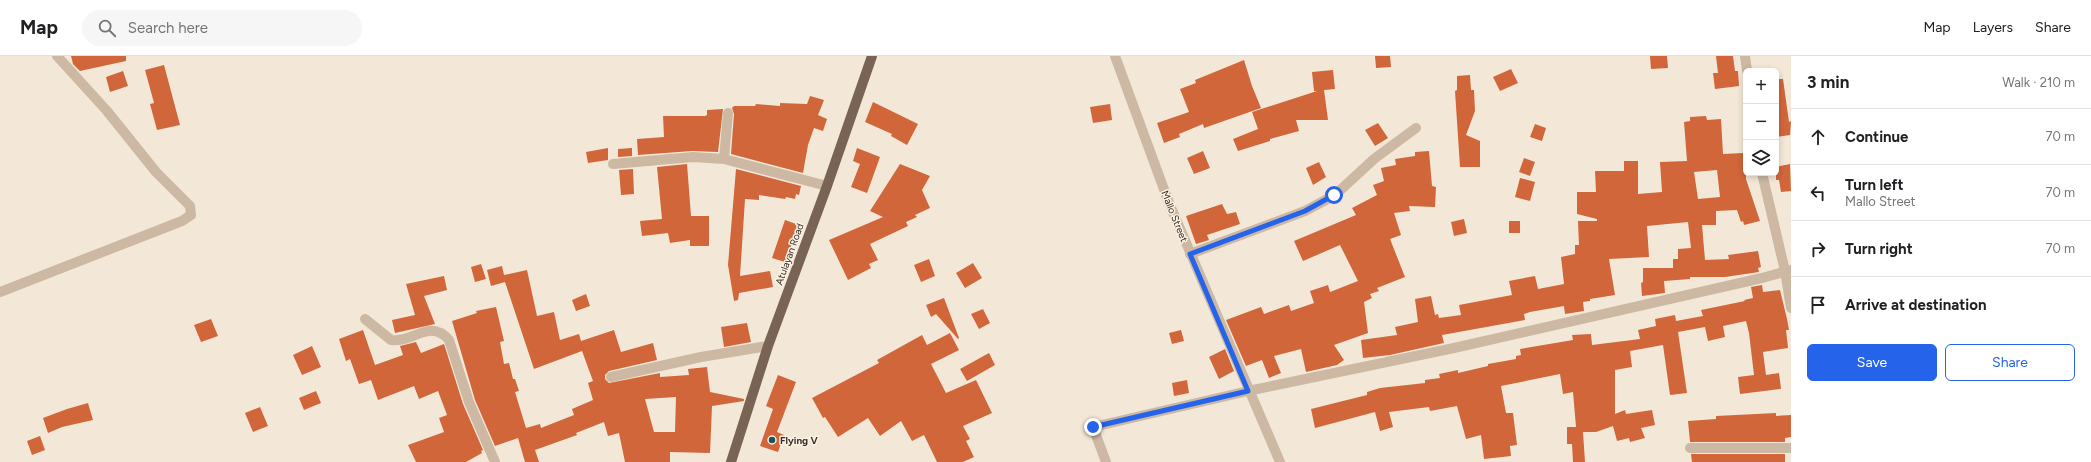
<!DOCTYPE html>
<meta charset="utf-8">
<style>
body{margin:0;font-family:Figtree,sans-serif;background:#f6f6f6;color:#202124}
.controls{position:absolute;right:12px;top:12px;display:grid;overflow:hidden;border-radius:6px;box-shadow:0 2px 6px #0003}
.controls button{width:36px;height:36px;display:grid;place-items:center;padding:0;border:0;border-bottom:1px solid #e0e0e0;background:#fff;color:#202124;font:20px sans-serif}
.stop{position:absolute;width:12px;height:12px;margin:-9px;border:3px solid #2563eb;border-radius:50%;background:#fff}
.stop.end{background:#2563eb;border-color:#fff;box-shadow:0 1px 4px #0008}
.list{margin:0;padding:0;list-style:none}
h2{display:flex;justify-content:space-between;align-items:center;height:52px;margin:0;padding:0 16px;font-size:17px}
h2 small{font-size:13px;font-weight:400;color:#757577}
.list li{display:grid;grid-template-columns:26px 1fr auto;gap:12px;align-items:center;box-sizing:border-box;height:56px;padding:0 16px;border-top:1px solid #e0e0e0}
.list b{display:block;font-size:15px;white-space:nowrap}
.list p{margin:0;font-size:13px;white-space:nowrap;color:#757577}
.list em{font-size:13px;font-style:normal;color:#757577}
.actions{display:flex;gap:8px;padding:12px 16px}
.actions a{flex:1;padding:9px 0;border:1px solid #2563eb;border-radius:6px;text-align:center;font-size:14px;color:#2563eb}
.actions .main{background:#2563eb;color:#fff}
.icon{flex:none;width:22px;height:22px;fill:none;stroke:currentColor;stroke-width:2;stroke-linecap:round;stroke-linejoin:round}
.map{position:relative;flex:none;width:1791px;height:406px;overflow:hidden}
header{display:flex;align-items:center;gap:24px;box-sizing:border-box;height:56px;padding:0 20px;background:#fff;border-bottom:1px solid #e0e0e0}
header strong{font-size:19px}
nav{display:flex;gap:22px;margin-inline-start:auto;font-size:14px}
.search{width:280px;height:36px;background:#f6f6f6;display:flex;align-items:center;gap:10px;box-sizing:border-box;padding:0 14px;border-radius:22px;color:#757577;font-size:15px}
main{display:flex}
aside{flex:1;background:#fff}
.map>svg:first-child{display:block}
.building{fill:#d06639;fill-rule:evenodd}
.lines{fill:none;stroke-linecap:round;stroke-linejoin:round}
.minor{stroke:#ccb8a3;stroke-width:10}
.major{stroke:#796355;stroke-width:10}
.route{stroke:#2563eb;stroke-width:5}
.poi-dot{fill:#18525b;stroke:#fbf2e4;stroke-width:1.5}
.labels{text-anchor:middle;stroke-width:3;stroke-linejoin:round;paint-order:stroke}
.street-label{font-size:10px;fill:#362c25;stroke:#fbf2e4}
.poi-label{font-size:10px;font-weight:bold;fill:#362c25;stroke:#fbf2e4;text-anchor:start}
</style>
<header>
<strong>Map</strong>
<div class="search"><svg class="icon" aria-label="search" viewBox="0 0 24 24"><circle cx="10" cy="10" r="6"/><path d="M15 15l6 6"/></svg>Search here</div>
<nav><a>Map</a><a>Layers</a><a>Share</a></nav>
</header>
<main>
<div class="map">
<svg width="1791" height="406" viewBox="0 0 1791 406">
<rect width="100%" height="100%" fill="#f3e8d7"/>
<path class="building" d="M 71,0 L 126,0 L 126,5 L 80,15 L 73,8 Z
M 1375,0 L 1390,0 L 1391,11 L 1376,12 Z
M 1650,0 L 1667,0 L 1668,12 L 1651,13 Z
M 1716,0 L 1733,0 L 1735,15 L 1738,15 L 1739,30 L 1715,33 L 1713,17 L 1718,17 Z
M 1244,4 L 1252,30 L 1261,52 L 1204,72 L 1203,68 L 1179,78 L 1180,81 L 1164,87 L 1157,67 L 1189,56 L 1180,33 L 1196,27 L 1195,24 Z
M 164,9 L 180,69 L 157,74 L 150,48 L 154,47 L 145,14 Z
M 1511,13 L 1518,27 L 1500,35 L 1493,21 Z
M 1333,14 L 1335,33 L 1324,34 L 1328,64 L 1296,64 L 1299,75 L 1270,83 L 1270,85 L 1238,95 L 1233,83 L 1258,73 L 1252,56 L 1317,35 L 1314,35 L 1312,16 Z
M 123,15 L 128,30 L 110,36 L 106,21 Z
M 1470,19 L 1471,34 L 1474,34 L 1475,55 L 1466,79 L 1480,85 L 1480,111 L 1460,111 L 1455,35 L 1457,34 L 1457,20 Z
M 1776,23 L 1783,23 L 1789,66 L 1791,65 L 1790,79 L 1776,81 Z
M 810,40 L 824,44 L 818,59 L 827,63 L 823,75 L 814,72 L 808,89 L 803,117 L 731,98 L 734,58 L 732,52 L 734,50 L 755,50 L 756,48 L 780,50 L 780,47 L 807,48 Z
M 873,46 L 918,68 L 907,89 L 891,80 L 892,78 L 865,66 Z
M 1110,48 L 1112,64 L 1093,67 L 1090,51 Z
M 723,53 L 718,96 L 692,95 L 638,99 L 637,83 L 664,81 L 663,60 L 705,60 L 707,59 L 707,54 Z
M 1706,60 L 1707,64 L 1721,63 L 1723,98 L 1743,97 L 1744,103 L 1746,102 L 1746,123 L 1760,165 L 1744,169 L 1743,165 L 1741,166 L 1737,154 L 1716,155 L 1716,169 L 1702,169 L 1705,204 L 1729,203 L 1728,199 L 1758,195 L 1761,211 L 1758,212 L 1759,216 L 1725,221 L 1690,221 L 1690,223 L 1664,225 L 1665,237 L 1642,240 L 1641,227 L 1643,226 L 1643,212 L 1673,212 L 1673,203 L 1678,203 L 1678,193 L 1691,192 L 1688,166 L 1647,170 L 1649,201 L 1609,203 L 1615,239 L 1590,243 L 1590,245 L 1583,246 L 1584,255 L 1565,258 L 1564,250 L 1530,256 L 1524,258 L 1525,264 L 1442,279 L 1444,287 L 1390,299 L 1363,302 L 1361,284 L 1397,279 L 1395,271 L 1418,266 L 1415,243 L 1431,240 L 1435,259 L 1438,258 L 1439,262 L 1461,259 L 1459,249 L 1512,239 L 1509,225 L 1535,220 L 1538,233 L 1564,228 L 1561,201 L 1575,198 L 1575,189 L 1579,189 L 1578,165 L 1597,165 L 1597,163 L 1577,158 L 1577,136 L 1596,136 L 1595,115 L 1624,115 L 1624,105 L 1638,105 L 1638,138 L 1662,136 L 1660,106 L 1687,105 L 1684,66 L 1690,65 L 1690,61 ZM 1717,114 L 1720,141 L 1698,143 L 1694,116 Z
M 1378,67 L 1388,82 L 1375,90 L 1365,74 Z
M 1535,68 L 1546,72 L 1542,85 L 1530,81 Z
M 608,92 L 608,104 L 588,107 L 586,96 Z
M 632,92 L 632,100 L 618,101 L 618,93 Z
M 857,92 L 880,101 L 867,137 L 851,131 L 860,108 L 853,105 Z
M 1203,95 L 1210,112 L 1194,118 L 1187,102 Z
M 1429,95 L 1432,130 L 1436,131 L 1435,151 L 1409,150 L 1410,155 L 1394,157 L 1401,179 L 1390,183 L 1405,221 L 1377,232 L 1379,235 L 1370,238 L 1372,242 L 1364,246 L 1368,277 L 1334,289 L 1344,304 L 1337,309 L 1306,316 L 1301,293 L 1274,300 L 1281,317 L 1269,322 L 1262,304 L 1246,310 L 1226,264 L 1261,251 L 1264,258 L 1289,249 L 1291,255 L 1314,247 L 1310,235 L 1328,229 L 1330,236 L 1358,225 L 1340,189 L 1303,205 L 1294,185 L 1356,159 L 1352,152 L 1377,139 L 1373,129 L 1384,125 L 1381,112 L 1396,109 L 1395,103 L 1415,100 L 1415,96 Z
M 1524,102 L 1535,106 L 1530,120 L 1519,116 Z
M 1319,106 L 1326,121 L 1313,129 L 1306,112 Z
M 687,108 L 691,160 L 709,160 L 709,190 L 690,190 L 690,184 L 670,187 L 668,177 L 642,180 L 640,165 L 662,163 L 657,111 Z
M 900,108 L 930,120 L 922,134 L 930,152 L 915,159 L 917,161 L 906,166 L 908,170 L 870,188 L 878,204 L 869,208 L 871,212 L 848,224 L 829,184 L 883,161 L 870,155 Z
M 1790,108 L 1791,135 L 1781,136 L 1779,124 L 1776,124 L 1776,111 Z
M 633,113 L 634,138 L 621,139 L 619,114 Z
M 736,113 L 801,130 L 799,139 L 796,138 L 795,143 L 786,141 L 785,143 L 759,139 L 759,144 L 745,143 L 740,220 L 770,215 L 773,231 L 739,237 L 738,244 L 734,245 L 728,209 Z
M 1520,122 L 1535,126 L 1530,145 L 1515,141 Z
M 1222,148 L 1227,158 L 1236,156 L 1240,168 L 1207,179 L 1209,184 L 1196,188 L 1186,160 Z
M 1464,163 L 1467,177 L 1454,180 L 1451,166 Z
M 785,164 L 799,169 L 785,206 L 772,202 Z
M 1509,165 L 1520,165 L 1520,177 L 1509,177 Z
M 929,203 L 935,220 L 921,226 L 914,209 Z
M 973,207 L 982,222 L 965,232 L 956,217 Z
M 481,208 L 486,223 L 475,226 L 471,211 Z
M 502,210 L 504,219 L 527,214 L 537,260 L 554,256 L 560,284 L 579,278 L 581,285 L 614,274 L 621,296 L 653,287 L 657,304 L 609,315 L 605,319 L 605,323 L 609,327 L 660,317 L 660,321 L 689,319 L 688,313 L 707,311 L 710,336 L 744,343 L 744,345 L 712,350 L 710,397 L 670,396 L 670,406 L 625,406 L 619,377 L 608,380 L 604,366 L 576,377 L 577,379 L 535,394 L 539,406 L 525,406 L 518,382 L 495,390 L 475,344 L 452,265 L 477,257 L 476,255 L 496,251 L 504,285 L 500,286 L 504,308 L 509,307 L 513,323 L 515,323 L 519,335 L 515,336 L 526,372 L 540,368 L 541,372 L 574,359 L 572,353 L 593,344 L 588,327 L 593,325 L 582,295 L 534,313 L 505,226 L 491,230 L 487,214 ZM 676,341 L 675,376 L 654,376 L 645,343 Z
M 444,220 L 447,234 L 424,240 L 435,268 L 395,277 L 392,264 L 415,259 L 406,228 Z
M 1762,229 L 1763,236 L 1780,234 L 1787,263 L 1789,274 L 1786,274 L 1788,292 L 1763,296 L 1766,319 L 1779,317 L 1781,333 L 1740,338 L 1738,321 L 1754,319 L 1749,277 L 1746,265 L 1723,270 L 1725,281 L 1708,285 L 1705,271 L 1678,276 L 1687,337 L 1670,339 L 1663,289 L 1630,295 L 1632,311 L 1615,314 L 1615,358 L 1625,354 L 1626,358 L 1652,354 L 1655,369 L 1641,372 L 1645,382 L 1630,386 L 1629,382 L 1617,385 L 1613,370 L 1596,376 L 1583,376 L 1585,406 L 1573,406 L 1572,388 L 1567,388 L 1567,371 L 1576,371 L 1573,336 L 1563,338 L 1560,318 L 1501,330 L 1506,357 L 1513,357 L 1517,389 L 1510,390 L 1511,400 L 1484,403 L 1481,379 L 1466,383 L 1457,350 L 1430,355 L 1429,351 L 1389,356 L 1393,371 L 1380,375 L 1375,356 L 1315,372 L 1311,353 L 1367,339 L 1367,336 L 1380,332 L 1425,327 L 1425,324 L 1440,322 L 1439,318 L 1458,314 L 1458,317 L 1488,310 L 1488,308 L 1516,303 L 1516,300 L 1521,299 L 1520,293 L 1573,284 L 1572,279 L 1591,278 L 1592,289 L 1640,283 L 1638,274 L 1656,270 L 1655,263 L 1675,259 L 1676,265 L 1703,260 L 1701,254 L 1745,245 L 1744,244 L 1753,242 L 1751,231 Z
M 586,238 L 590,250 L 576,255 L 572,244 Z
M 944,242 L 959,282 L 958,283 L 936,258 L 931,261 L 926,249 Z
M 983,253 L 990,267 L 979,273 L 971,258 Z
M 211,263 L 218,280 L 201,286 L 194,269 Z
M 747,267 L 751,286 L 724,291 L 721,271 Z
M 363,274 L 375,309 L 403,299 L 400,290 L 416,286 L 421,297 L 444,288 L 463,348 L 483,394 L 481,395 L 482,397 L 466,406 L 416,406 L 408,389 L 444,376 L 439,362 L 447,359 L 438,335 L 419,343 L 414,330 L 378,344 L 371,324 L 359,328 L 350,303 L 346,305 L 339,283 Z
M 1181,274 L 1184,285 L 1172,288 L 1169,277 Z
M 950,277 L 959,294 L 931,308 L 946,337 L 976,324 L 992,357 L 963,370 L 970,383 L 966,385 L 974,401 L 963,406 L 937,406 L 924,379 L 912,385 L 901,365 L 880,380 L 868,362 L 838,381 L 825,361 L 823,362 L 812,342 L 879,307 L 877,304 L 922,279 L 927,289 Z
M 312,290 L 321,311 L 302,319 L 293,299 Z
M 1225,293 L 1234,315 L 1219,323 L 1209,301 Z
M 989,297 L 995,309 L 967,325 L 960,313 Z
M 778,319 L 796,326 L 777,376 L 784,379 L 778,396 L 760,390 L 773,353 L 766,350 Z
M 1187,324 L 1189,337 L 1174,340 L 1172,327 Z
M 316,335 L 321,347 L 304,354 L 299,342 Z
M 88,347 L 93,364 L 62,371 L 48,377 L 43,362 L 67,353 Z
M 260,351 L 268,370 L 253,376 L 245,357 Z
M 1776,357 L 1776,360 L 1791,359 L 1791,381 L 1785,382 L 1785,386 L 1690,386 L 1688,365 L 1716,363 L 1716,360 Z
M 40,380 L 45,394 L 32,399 L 27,385 Z
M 1691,398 L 1785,398 L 1785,406 L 1692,406 Z"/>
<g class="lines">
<path class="minor" d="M 1115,0 L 1169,147 L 1280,406
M 1745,0 L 1747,15
M 724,103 L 728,57
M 613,108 L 693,101 L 724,103 L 827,130
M 1762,117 L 1785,215 L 1791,252
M 1190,198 L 1305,155 L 1335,139 L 1374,103 L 1416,72
M 0,236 L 182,165 L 191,159 L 190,150 L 156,116 L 107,55 L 57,0
M 365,263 L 391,284 C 413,287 430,262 449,284 L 469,346 L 495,406
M 611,321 L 701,301 L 768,290
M 1690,392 L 1791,392
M 1106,406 L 1093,371 L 1248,335 L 1454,292 L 1762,222 L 1791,214"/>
<path class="major" d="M 731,406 L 768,290 L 827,130 L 872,0"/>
</g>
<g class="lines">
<path class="route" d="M 1093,371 L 1248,335 L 1190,198 L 1305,155 L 1334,139"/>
</g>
<circle class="poi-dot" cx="772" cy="384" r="4"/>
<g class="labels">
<g class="street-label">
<text transform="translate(1175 160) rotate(68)" y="4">Mallo Street</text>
<text transform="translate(789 198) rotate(-70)" y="4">Atulayan Road</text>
</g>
<g class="poi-label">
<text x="780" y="388">Flying V</text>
</g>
</g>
</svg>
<div class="controls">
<button>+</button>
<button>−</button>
<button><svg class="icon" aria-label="layers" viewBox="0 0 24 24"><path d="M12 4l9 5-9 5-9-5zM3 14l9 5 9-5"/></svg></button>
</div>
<div class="stop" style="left:1334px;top:139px"></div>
<div class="stop end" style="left:1093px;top:371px"></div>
</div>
<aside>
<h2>3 min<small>Walk · 210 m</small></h2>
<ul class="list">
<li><svg class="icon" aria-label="ahead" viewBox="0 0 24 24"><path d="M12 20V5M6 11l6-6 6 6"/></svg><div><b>Continue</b></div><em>70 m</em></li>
<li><svg class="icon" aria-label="left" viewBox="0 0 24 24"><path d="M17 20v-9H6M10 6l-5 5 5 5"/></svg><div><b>Turn left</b><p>Mallo Street</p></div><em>70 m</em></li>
<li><svg class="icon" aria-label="right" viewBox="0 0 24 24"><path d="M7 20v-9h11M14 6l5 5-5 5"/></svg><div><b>Turn right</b></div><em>70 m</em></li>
<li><svg class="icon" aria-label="arrive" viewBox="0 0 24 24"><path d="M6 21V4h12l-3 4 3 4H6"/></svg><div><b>Arrive at destination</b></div></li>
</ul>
<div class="actions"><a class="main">Save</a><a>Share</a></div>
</aside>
</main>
